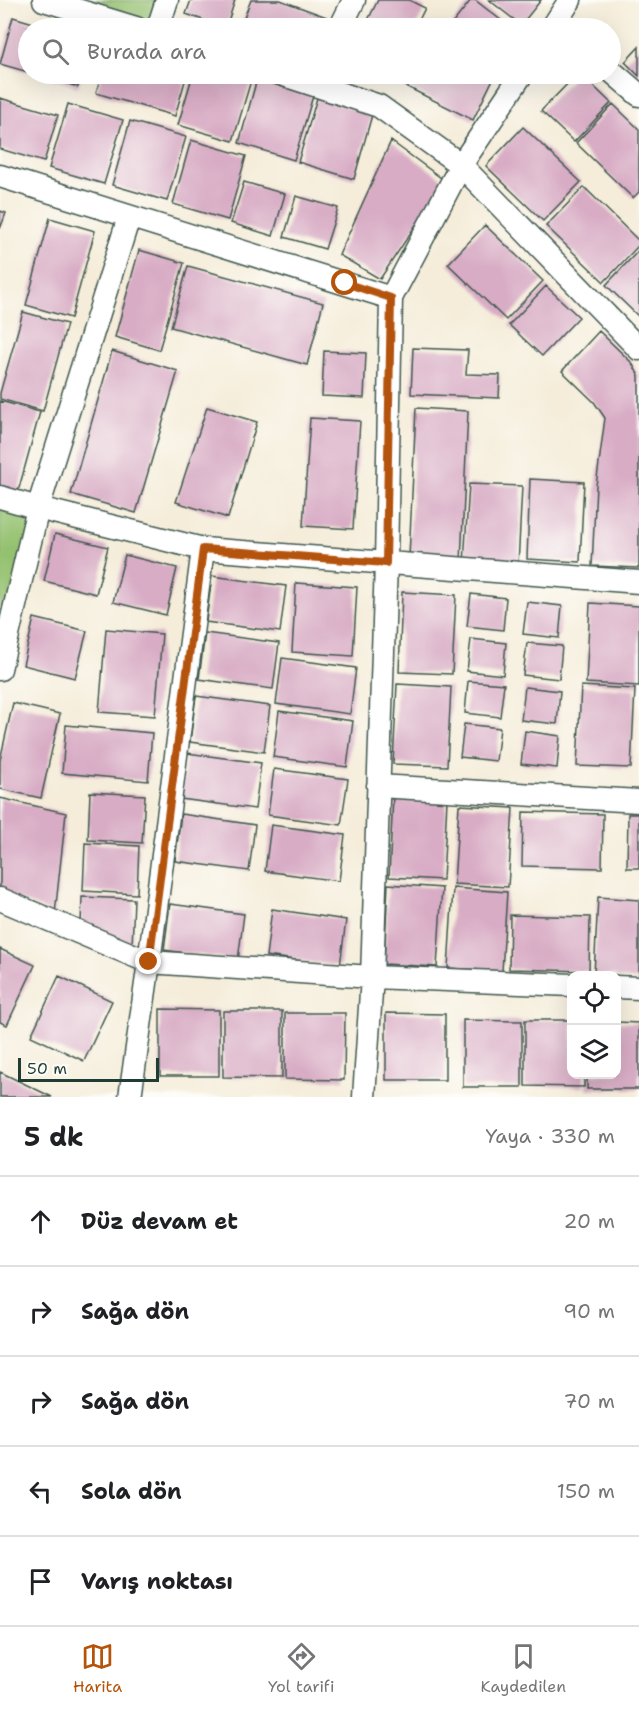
<!DOCTYPE html>
<html lang="tr">
<meta charset="utf-8">
<style>
body{margin:0;font-family:"Shantell Sans",sans-serif;background:#f6f6f6;color:#202124}
.controls{position:absolute;right:18px;bottom:18px;display:grid;overflow:hidden;border-radius:12px;box-shadow:0 6px 24px #0002}
.controls button{width:54px;height:54px;display:grid;place-items:center;padding:0;border:0;border-bottom:2px solid #e0e0e0;background:#fff;color:#202124;font:30px sans-serif}
.scale{position:absolute;left:18px;bottom:15px;width:141px;box-sizing:border-box;padding-left:6px;border:3px solid #1f3d34;border-top:0;font-size:16px;line-height:21px;white-space:nowrap;color:#1f3d34;-webkit-text-stroke:4px #fdfcf7;paint-order:stroke}
.stop{position:absolute;width:18px;height:18px;margin:-14px;border:4px solid #b45309;border-radius:50%;background:#fff}
.stop.end{background:#b45309;border-color:#fff;box-shadow:0 2px 6px #0008}
.list{margin:0;padding:0;list-style:none}
h2{display:flex;justify-content:space-between;align-items:center;height:78px;margin:0;padding:0 24px;font-size:26px}
h2 small{font-size:20px;font-weight:400;color:#757577}
.list li{display:grid;grid-template-columns:39px 1fr auto;gap:18px;align-items:center;box-sizing:border-box;height:90px;padding:0 24px;border-top:2px solid #e0e0e0}
.list b{display:block;font-size:22px;white-space:nowrap}
.list em{font-size:20px;font-style:normal;color:#757577}
.icon{flex:none;width:33px;height:33px;fill:none;stroke:currentColor;stroke-width:2;stroke-linecap:round;stroke-linejoin:round}
.map{position:relative;flex:none;width:639px;height:1097px;overflow:hidden}
.search{position:absolute;background:#fff;box-shadow:0 6px 24px #0002;left:18px;right:18px;top:18px;height:66px;display:flex;align-items:center;gap:15px;box-sizing:border-box;padding:0 21px;border-radius:33px;color:#757577;font-size:22px}
.sheet{height:528px;background:#fff}
nav{display:flex;justify-content:space-around;align-items:center;box-sizing:border-box;height:84px;border-top:2px solid #e0e0e0;background:#fff;font-size:16px;color:#757577}
nav a{display:grid;justify-items:center;gap:3px}
nav .on{color:#b45309}
.map>svg:first-child{display:block}
.green{fill:#94c16f;stroke:#5a7f52;stroke-width:1.5}
.building{fill:#d8acc5}
.lines{fill:none;stroke-linecap:round;stroke-linejoin:round}
.minor-casing{stroke:#3f574d;stroke-width:25}
.minor{stroke:#fff;stroke-width:22}
.route{stroke:#b45309;stroke-width:8}
</style>
<div class="map">
<svg width="639" height="1097" viewBox="0 0 639 1097">
<rect width="100%" height="100%" fill="#fdfcf7"/>
<filter id="ink" filterUnits="userSpaceOnUse"><feTurbulence type="fractalNoise" baseFrequency=".0167" numOctaves="2"/><feDisplacementMap in="SourceGraphic" scale="12" xChannelSelector="R" yChannelSelector="G"/><feConvolveMatrix kernelMatrix="1 2 1 2 8 2 1 2 1" color-interpolation-filters="sRGB"/></filter>
<filter id="wash" filterUnits="userSpaceOnUse"><feTurbulence type="fractalNoise" baseFrequency=".008" numOctaves="4" result="noise"/><feDisplacementMap in="SourceGraphic" scale="24" xChannelSelector="R" yChannelSelector="G"/><feGaussianBlur stdDeviation="1.35" result="paint"/><feColorMatrix in="noise" values="0 0 0 0 0 0 0 0 0 0 0 0 0 0 0 0 0 1.4 0 .05"/><feComposite in="paint" operator="in"/></filter>
<g filter="url(#wash)">
<rect width="100%" height="100%" fill="#f5edda"/>
<path class="green" d="M 44,0 L 167,0 L 158,28 L 136,28 Z
M 0,497 L 38,508 L 0,666 Z"/>
<g id="blocks">
<path class="building" d="M 191,0 L 235,0 L 226,28 L 186,14 Z
M 251,0 L 280,0 L 332,19 L 328,28 L 240,28 Z
M 378,0 L 409,0 L 425,8 L 415,28 L 364,28 Z
M 471,0 L 475,0 L 511,28 L 458,28 L 452,24 Z
M 489,0 L 541,0 L 521,25 Z
M 13,17 L 50,28 L 28,28 L 28,72 L 0,64 Z
M 639,47 L 639,76 L 625,62 Z
M 35,74 L 82,74 L 78,87 Z
M 102,74 L 187,74 L 175,116 L 96,93 Z
M 193,74 L 239,74 L 252,77 L 233,141 L 178,125 Z
M 371,74 L 393,74 L 388,82 Z
M 403,74 L 482,74 L 493,79 L 473,120 L 399,83 Z
M 577,74 L 581,74 L 611,103 L 574,142 L 541,111 Z
M 257,79 L 313,96 L 294,160 L 239,143 Z
M 0,98 L 58,115 L 44,162 L 0,149 Z
M 317,98 L 372,115 L 354,179 L 298,162 Z
M 68,104 L 123,120 L 104,184 L 49,168 Z
M 613,104 L 639,129 L 639,192 L 633,198 L 576,143 Z
M 130,121 L 186,137 L 167,201 L 112,185 Z
M 523,127 L 581,182 L 543,221 L 486,166 Z
M 191,140 L 246,156 L 228,220 L 173,204 Z
M 391,141 L 445,181 L 380,279 L 339,255 Z
M 244,182 L 285,194 L 273,236 L 231,223 Z
M 584,187 L 639,241 L 639,245 L 604,282 L 546,226 Z
M 296,196 L 338,208 L 325,249 L 284,237 Z
M 0,211 L 6,213 L 0,229 Z
M 50,218 L 95,231 L 71,318 L 26,305 Z
M 485,225 L 543,281 L 506,320 L 448,264 Z
M 139,250 L 184,263 L 159,350 L 115,337 Z
M 639,250 L 639,317 L 606,285 Z
M 188,266 L 323,303 L 307,365 L 171,327 Z
M 546,286 L 579,317 L 542,356 L 509,325 Z
M 23,312 L 67,324 L 43,411 L 0,399 L 0,393 Z
M 599,331 L 632,363 L 639,376 L 639,568 L 592,566 L 596,486 L 605,418 L 594,402 L 562,371 Z
M 413,348 L 468,350 L 466,374 L 500,375 L 499,398 L 411,394 Z
M 112,351 L 178,371 L 136,513 L 71,494 Z
M 324,351 L 366,353 L 364,398 L 322,396 Z
M 0,401 L 40,412 L 16,499 L 0,494 Z
M 207,407 L 257,422 L 228,518 L 176,502 Z
M 416,408 L 468,411 L 461,561 L 409,558 Z
M 310,418 L 360,421 L 353,529 L 303,526 Z
M 530,479 L 584,482 L 580,562 L 527,559 Z
M 469,484 L 522,486 L 518,566 L 464,563 Z
M 55,534 L 108,547 L 96,594 L 44,581 Z
M 125,555 L 177,568 L 166,615 L 113,602 Z
M 212,576 L 286,586 L 280,632 L 206,622 Z
M 296,583 L 357,587 L 353,656 L 292,652 Z
M 402,592 L 456,595 L 452,674 L 399,672 Z
M 471,594 L 506,598 L 503,630 L 467,626 Z
M 527,602 L 562,606 L 559,638 L 523,634 Z
M 590,603 L 639,606 L 639,686 L 586,683 Z
M 34,618 L 87,631 L 75,678 L 23,665 Z
M 106,629 L 162,634 L 155,716 L 99,712 Z
M 205,633 L 279,643 L 273,689 L 199,679 Z
M 471,639 L 506,643 L 503,675 L 467,671 Z
M 527,643 L 562,646 L 559,679 L 523,675 Z
M 282,658 L 356,668 L 350,714 L 276,704 Z
M 468,681 L 504,684 L 500,717 L 465,713 Z
M 397,684 L 451,687 L 447,766 L 393,764 Z
M 581,686 L 635,689 L 631,768 L 577,766 Z
M 525,687 L 560,691 L 557,724 L 521,720 Z
M 196,696 L 270,706 L 264,752 L 190,742 Z
M 13,703 L 60,714 L 41,798 L 0,789 L 0,760 Z
M 279,711 L 353,721 L 347,767 L 273,757 Z
M 464,724 L 500,728 L 496,761 L 460,757 Z
M 66,725 L 152,733 L 148,781 L 62,773 Z
M 525,731 L 560,736 L 557,768 L 521,764 Z
M 187,753 L 261,763 L 255,809 L 181,799 Z
M 274,769 L 348,779 L 341,825 L 268,815 Z
M 90,792 L 145,795 L 142,843 L 88,840 Z
M 393,797 L 447,800 L 443,880 L 389,877 Z
M 0,798 L 66,813 L 55,914 L 0,892 Z
M 459,805 L 513,808 L 508,887 L 454,884 Z
M 523,812 L 603,814 L 602,868 L 522,866 Z
M 181,814 L 255,825 L 249,871 L 175,861 Z
M 628,814 L 639,814 L 639,868 L 627,868 Z
M 271,825 L 345,835 L 339,881 L 265,871 Z
M 85,843 L 139,846 L 137,894 L 83,891 Z
M 388,884 L 442,888 L 437,967 L 384,964 Z
M 453,888 L 507,892 L 502,971 L 448,968 Z
M 82,897 L 134,899 L 132,947 L 81,923 Z
M 598,897 L 639,900 L 639,980 L 616,978 L 616,975 L 594,975 Z
M 170,904 L 244,914 L 238,960 L 164,950 Z
M 272,909 L 346,920 L 340,966 L 266,956 Z
M 510,915 L 590,917 L 589,971 L 509,969 Z
M 0,949 L 35,965 L 7,1025 L 0,1022 Z
M 59,976 L 112,1001 L 84,1061 L 31,1036 Z
M 160,1009 L 219,1010 L 219,1076 L 160,1076 Z
M 223,1011 L 282,1011 L 282,1078 L 223,1077 Z
M 285,1013 L 345,1013 L 344,1080 L 285,1079 Z
M 386,1013 L 445,1014 L 445,1080 L 386,1080 Z
M 463,1020 L 522,1021 L 522,1087 L 463,1087 Z
M 525,1020 L 572,1020 L 572,1074 L 584,1074 L 584,1087 L 525,1086 Z
M 616,1022 L 639,1023 L 639,1089 L 587,1089 L 587,1074 L 616,1074 Z
M 0,1072 L 52,1097 L 0,1097 Z"/>
</g>
</g>
<g filter="url(#ink)">
<use href="#blocks" fill-opacity="0" stroke="#3f574d" stroke-width="1.5"/>
<g class="lines">
<defs>
<path id="minor" d="M 44,0 L 136,28
M 158,28 L 167,0
M 340,28 L 354,0
M 552,28 L 570,0
M 610,70 L 639,95
M 281,74 L 379,106 L 461,165 L 639,349
M 0,176 L 391,298
M 0,497 L 38,508 L 203,549 L 639,582
M 0,669 L 38,508 L 129,217
M 378,786 L 639,801
M 0,899 L 149,962 L 372,977 L 572,985
M 616,987 L 639,988
M 130,1097 L 149,962 L 203,549
M 364,1097 L 372,977 L 386,563 L 391,298 L 461,165 L 522,74"/>
</defs>
<use href="#minor" class="minor-casing"/>
<use href="#minor" class="minor"/>
</g>
</g>
<g class="lines" filter="url(#ink)">
<path class="route" d="M 149,962 L 203,549 L 386,563 L 391,298 L 345,283"/>
</g>
</svg>
<div class="controls">
<button><svg class="icon" aria-label="locate" viewBox="0 0 24 24"><circle cx="12" cy="12" r="6"/><path d="M12 2v4M12 18v4M2 12h4M18 12h4"/></svg></button>
<button><svg class="icon" aria-label="layers" viewBox="0 0 24 24"><path d="M12 4l9 5-9 5-9-5zM3 14l9 5 9-5"/></svg></button>
</div>
<div class="scale">50 m</div>
<div class="stop" style="left:345px;top:283px"></div>
<div class="stop end" style="left:149px;top:962px"></div>
<div class="search"><svg class="icon" aria-label="search" viewBox="0 0 24 24"><circle cx="10" cy="10" r="6"/><path d="M15 15l6 6"/></svg>Burada ara</div>
</div>
<section class="sheet">
<h2>5 dk<small>Yaya · 330 m</small></h2>
<ul class="list">
<li><svg class="icon" aria-label="ahead" viewBox="0 0 24 24"><path d="M12 20V5M6 11l6-6 6 6"/></svg><div><b>Düz devam et</b></div><em>20 m</em></li>
<li><svg class="icon" aria-label="right" viewBox="0 0 24 24"><path d="M7 20v-9h11M14 6l5 5-5 5"/></svg><div><b>Sağa dön</b></div><em>90 m</em></li>
<li><svg class="icon" aria-label="right" viewBox="0 0 24 24"><path d="M7 20v-9h11M14 6l5 5-5 5"/></svg><div><b>Sağa dön</b></div><em>70 m</em></li>
<li><svg class="icon" aria-label="left" viewBox="0 0 24 24"><path d="M17 20v-9H6M10 6l-5 5 5 5"/></svg><div><b>Sola dön</b></div><em>150 m</em></li>
<li><svg class="icon" aria-label="arrive" viewBox="0 0 24 24"><path d="M6 21V4h12l-3 4 3 4H6"/></svg><div><b>Varış noktası</b></div></li>
</ul>
</section>
<nav>
<a class="on"><svg class="icon" aria-label="map" viewBox="0 0 24 24"><path d="M3 6l6-2 6 2 6-2v14l-6 2-6-2-6 2zM9 4v14M15 6v14"/></svg>Harita</a>
<a><svg class="icon" aria-label="directions" viewBox="0 0 24 24"><path d="M12 3l9 9-9 9-9-9zM9 14v-3h6M13 9l2 2-2 2"/></svg>Yol tarifi</a>
<a><svg class="icon" aria-label="saved" viewBox="0 0 24 24"><path d="M7 4h10v16l-5-4-5 4z"/></svg>Kaydedilen</a>
</nav>
